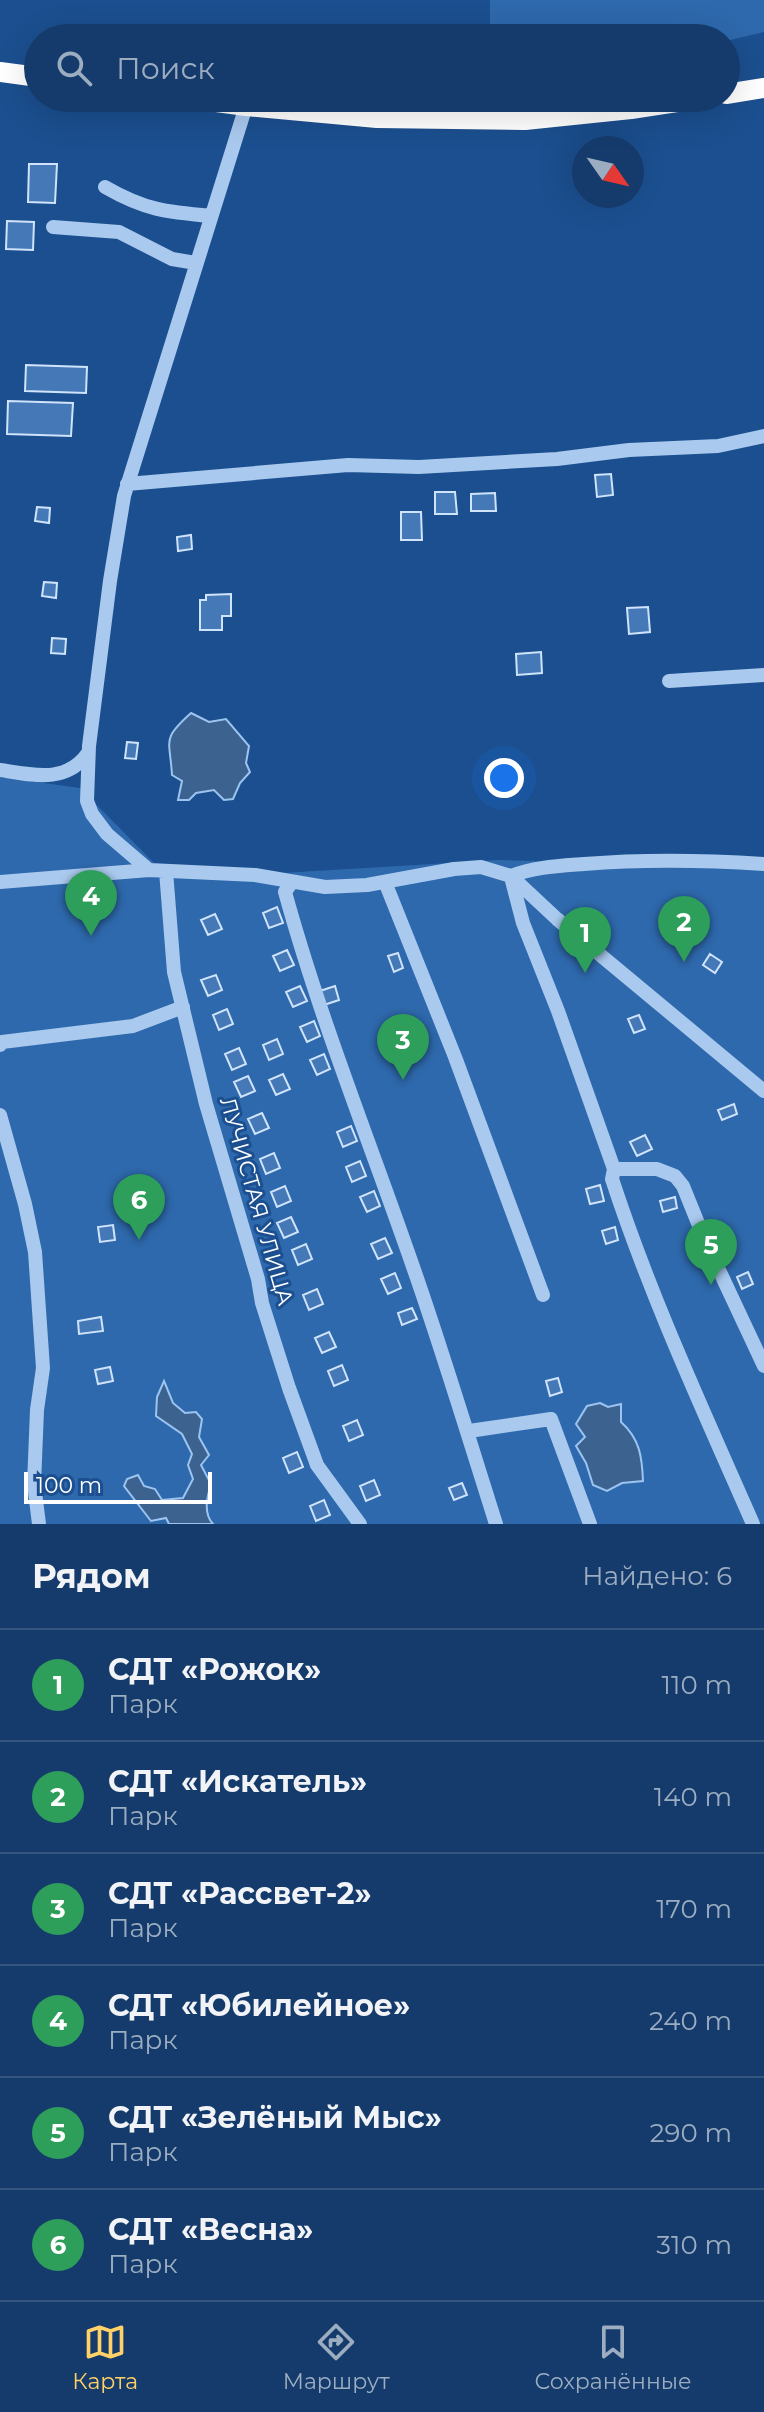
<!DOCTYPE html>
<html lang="ru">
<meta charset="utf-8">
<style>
body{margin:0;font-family:Montserrat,sans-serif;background:#1d4271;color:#f1f3f6}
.compass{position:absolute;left:572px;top:136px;width:72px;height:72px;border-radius:50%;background:#143b6b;box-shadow:0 8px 32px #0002;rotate:124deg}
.scale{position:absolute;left:24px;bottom:20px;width:188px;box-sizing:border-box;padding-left:8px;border:4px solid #fff;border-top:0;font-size:22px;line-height:28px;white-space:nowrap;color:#fff;-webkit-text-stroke:6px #1b4f8f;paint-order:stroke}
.you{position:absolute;left:504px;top:778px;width:28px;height:28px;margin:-20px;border:6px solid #fff;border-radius:50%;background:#1a73e8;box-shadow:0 0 0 12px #1a73e833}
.badge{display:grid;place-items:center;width:52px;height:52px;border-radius:50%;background:#ffd166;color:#fff;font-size:26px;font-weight:700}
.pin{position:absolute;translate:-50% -66px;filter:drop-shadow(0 2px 4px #0008)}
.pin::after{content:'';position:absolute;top:42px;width:28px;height:24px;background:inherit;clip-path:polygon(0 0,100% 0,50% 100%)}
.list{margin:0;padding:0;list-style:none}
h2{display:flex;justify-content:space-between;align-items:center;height:104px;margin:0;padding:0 32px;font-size:34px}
h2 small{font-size:26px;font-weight:400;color:#9dadc1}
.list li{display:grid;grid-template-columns:52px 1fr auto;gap:24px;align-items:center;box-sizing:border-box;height:112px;padding:0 32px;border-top:2px solid #33557e}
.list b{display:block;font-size:30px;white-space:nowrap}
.list p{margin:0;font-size:26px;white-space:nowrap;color:#9dadc1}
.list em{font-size:26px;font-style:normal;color:#9dadc1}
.icon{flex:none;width:44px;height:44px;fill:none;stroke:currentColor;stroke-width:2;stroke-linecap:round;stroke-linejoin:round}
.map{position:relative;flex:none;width:764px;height:1524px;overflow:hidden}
.search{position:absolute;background:#143b6b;box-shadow:0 8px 32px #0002;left:24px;right:24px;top:24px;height:88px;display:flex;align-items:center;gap:20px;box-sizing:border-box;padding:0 28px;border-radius:44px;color:#9dadc1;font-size:30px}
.sheet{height:776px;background:#143b6b}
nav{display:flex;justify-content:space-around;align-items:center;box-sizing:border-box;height:112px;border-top:2px solid #33557e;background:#143b6b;font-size:22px;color:#9dadc1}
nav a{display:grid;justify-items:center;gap:4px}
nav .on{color:#ffd166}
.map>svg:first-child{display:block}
.green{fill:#2e69ad}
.water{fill:#3c6290;stroke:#9cc4f0;stroke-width:2}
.building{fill:#4478b7;stroke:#cfe3fa;stroke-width:2}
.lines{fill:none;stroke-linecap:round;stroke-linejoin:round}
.minor{stroke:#a9c9ee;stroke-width:14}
.highway{stroke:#fff;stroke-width:20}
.labels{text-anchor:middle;stroke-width:6;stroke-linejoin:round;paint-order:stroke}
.street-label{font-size:22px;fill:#fff;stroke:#1b4f8f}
</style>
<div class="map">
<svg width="764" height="1524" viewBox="0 0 764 1524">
<rect width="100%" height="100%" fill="#1b4f8f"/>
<path class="green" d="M 490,0 L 764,0 L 764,32 L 726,41 L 726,38 L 673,38 L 649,35 L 636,38 L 493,38 L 490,36 Z
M 0,777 L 80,788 L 162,871 L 282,873 L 498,860 L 764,868 L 764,1524 L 0,1524 Z"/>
<path class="water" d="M 191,713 L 209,722 L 226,719 L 249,746 L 246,763 L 250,772 L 240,783 L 233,799 L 224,800 L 214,790 L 196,793 L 189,800 L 178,800 L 182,781 L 172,775 C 170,739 161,740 191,713 Z
M 164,1381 L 173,1403 L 185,1413 L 196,1412 L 202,1419 L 199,1437 L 209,1455 L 201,1465 L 211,1484 C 207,1497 203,1513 213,1524 L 169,1524 L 166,1518 L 151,1521 L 124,1486 L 127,1479 L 138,1475 L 144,1486 L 155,1489 L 162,1500 L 183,1498 L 193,1479 L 188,1465 L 192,1454 L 182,1434 L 156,1416 L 157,1397 Z
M 600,1403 L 608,1407 L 621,1404 L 621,1422 C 640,1439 642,1457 643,1481 L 622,1483 L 607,1491 L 593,1485 L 586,1463 L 576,1446 L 585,1437 L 576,1424 L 587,1406 Z"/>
<path class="building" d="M 29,164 L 57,164 L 55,203 L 28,202 Z
M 7,221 L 34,222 L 33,250 L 6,249 Z
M 26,365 L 87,367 L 86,393 L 25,391 Z
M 8,401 L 73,403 L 71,436 L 7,434 Z
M 611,474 L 613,495 L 597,497 L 595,475 Z
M 435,492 L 455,492 L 457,514 L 435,514 Z
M 495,493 L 496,511 L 471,511 L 471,494 Z
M 37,507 L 50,508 L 49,523 L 35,521 Z
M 401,512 L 421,512 L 422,540 L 401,540 Z
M 191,535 L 192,549 L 178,551 L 177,537 Z
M 44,582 L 57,583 L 56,598 L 42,596 Z
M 231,594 L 231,616 L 222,616 L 222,630 L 200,630 L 200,600 L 206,600 L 206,595 Z
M 648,607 L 650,632 L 629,634 L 627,608 Z
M 52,638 L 66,639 L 65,654 L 51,653 Z
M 541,652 L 542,673 L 517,675 L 516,654 Z
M 127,742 L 138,743 L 136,759 L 125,758 Z
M 277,907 L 283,923 L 269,928 L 263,913 Z
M 215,914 L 222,929 L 208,935 L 201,920 Z
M 287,950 L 294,965 L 280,971 L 273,956 Z
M 398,953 L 403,968 L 394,972 L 388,956 Z
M 710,954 L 722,962 L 715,973 L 703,965 Z
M 216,975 L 222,990 L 208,996 L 201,980 Z
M 300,986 L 307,1001 L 293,1007 L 286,992 Z
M 335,986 L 339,1000 L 324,1005 L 320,991 Z
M 227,1009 L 233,1024 L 219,1030 L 213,1015 Z
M 639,1015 L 645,1029 L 634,1033 L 628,1019 Z
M 314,1021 L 320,1036 L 307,1042 L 300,1027 Z
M 277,1039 L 283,1054 L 269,1060 L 263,1045 Z
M 239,1048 L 246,1064 L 232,1070 L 225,1054 Z
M 324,1054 L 330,1069 L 317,1075 L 310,1060 Z
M 283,1074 L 290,1089 L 276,1095 L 269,1080 Z
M 248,1076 L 255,1091 L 241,1097 L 234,1082 Z
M 734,1104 L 737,1114 L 722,1120 L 718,1110 Z
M 262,1113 L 269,1128 L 255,1134 L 248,1119 Z
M 351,1126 L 357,1141 L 343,1147 L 337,1132 Z
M 645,1135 L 652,1149 L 637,1156 L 630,1142 Z
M 274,1153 L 280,1168 L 266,1174 L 260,1159 Z
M 360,1161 L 366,1176 L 352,1182 L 346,1167 Z
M 600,1185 L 604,1201 L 590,1204 L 586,1189 Z
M 285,1186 L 291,1201 L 277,1207 L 271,1192 Z
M 374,1191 L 380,1206 L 367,1212 L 360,1197 Z
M 675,1197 L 677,1208 L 663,1212 L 660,1201 Z
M 291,1217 L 298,1232 L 284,1238 L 277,1223 Z
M 113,1225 L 115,1240 L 100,1242 L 98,1227 Z
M 615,1227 L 618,1240 L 606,1244 L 602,1231 Z
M 385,1238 L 392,1253 L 378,1259 L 371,1244 Z
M 306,1244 L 312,1259 L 298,1265 L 292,1250 Z
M 748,1272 L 753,1284 L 742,1289 L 737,1277 Z
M 395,1273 L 401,1288 L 388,1294 L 381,1279 Z
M 317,1289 L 323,1304 L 309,1310 L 303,1295 Z
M 412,1308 L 417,1319 L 402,1325 L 398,1313 Z
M 101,1317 L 103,1331 L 79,1334 L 78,1321 Z
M 329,1332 L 336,1347 L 322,1353 L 315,1338 Z
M 342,1365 L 348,1380 L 334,1386 L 328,1371 Z
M 110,1367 L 113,1381 L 98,1384 L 95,1370 Z
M 558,1378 L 562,1392 L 550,1396 L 546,1381 Z
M 357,1420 L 363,1435 L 349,1441 L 343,1426 Z
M 297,1452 L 303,1467 L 289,1473 L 283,1458 Z
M 374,1480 L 380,1495 L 366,1501 L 360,1486 Z
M 462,1483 L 467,1495 L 454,1500 L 449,1488 Z
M 324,1500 L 330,1515 L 316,1521 L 310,1506 Z"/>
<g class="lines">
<path class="minor" d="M 246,106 L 124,496 L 110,581 L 89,746 L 87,801 L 92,814 L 107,834 L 149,870 L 255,875 L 325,887 L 367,885 L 454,869 L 481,867 L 511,876 L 557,919 L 764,1091
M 105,187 C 145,210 166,212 211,216
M 53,227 L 119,232 L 172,259 L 196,263
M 127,484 L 348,465 L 419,467 L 557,459 L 629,450 L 718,446 L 764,436
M 669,681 L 764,675
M 0,770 C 33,775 66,784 88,753
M 166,871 L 174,972 L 206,1104 L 258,1279 L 262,1303 L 289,1388 L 317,1465 L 360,1524
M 511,876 C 534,867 558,866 584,864 C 644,859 704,860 764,864
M 511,877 L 523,923 L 558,1011 L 614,1169 L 612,1179 C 651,1298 703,1410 753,1524
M 0,882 L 149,870
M 385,882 L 455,1057 L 543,1295
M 291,883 L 285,892 C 322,1026 375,1155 420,1287 C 447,1366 471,1445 496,1524
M 0,1045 L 2,1042 L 133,1026 L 183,1007
M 0,1115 L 25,1204 L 35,1252 L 43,1368 L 37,1410 L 34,1484 L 39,1524
M 614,1169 L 657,1169 L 675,1176 L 683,1186 L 704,1238 L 764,1366
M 469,1431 L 551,1419 L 590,1524"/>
<path class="highway" d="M 0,72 L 38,77
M 726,94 L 764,88
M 187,98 L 246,106 L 377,118 L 525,120 L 631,109 L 703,98"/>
</g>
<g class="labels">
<g class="street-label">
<text transform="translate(257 1201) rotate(74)" y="8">ЛУЧИСТАЯ УЛИЦА</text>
</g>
</g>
</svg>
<svg class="compass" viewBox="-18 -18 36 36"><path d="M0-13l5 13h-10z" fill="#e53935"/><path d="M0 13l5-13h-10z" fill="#9dadc1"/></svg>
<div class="scale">100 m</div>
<div class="you"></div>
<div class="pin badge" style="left:585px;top:973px;background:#2e9e5b">1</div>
<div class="pin badge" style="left:684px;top:962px;background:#2e9e5b">2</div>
<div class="pin badge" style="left:403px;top:1080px;background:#2e9e5b">3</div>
<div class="pin badge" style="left:91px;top:936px;background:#2e9e5b">4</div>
<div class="pin badge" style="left:711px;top:1285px;background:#2e9e5b">5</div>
<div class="pin badge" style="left:139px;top:1240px;background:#2e9e5b">6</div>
<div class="search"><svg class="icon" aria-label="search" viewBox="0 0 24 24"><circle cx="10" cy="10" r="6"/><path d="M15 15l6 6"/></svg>Поиск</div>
</div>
<section class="sheet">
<h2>Рядом<small>Найдено: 6</small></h2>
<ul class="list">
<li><span class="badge" style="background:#2e9e5b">1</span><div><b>СДТ «Рожок»</b><p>Парк</p></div><em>110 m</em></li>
<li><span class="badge" style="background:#2e9e5b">2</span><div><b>СДТ «Искатель»</b><p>Парк</p></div><em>140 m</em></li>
<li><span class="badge" style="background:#2e9e5b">3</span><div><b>СДТ «Рассвет-2»</b><p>Парк</p></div><em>170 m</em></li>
<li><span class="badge" style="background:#2e9e5b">4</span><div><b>СДТ «Юбилейное»</b><p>Парк</p></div><em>240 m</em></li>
<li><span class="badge" style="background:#2e9e5b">5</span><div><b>СДТ «Зелёный Мыс»</b><p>Парк</p></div><em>290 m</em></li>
<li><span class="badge" style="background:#2e9e5b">6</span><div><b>СДТ «Весна»</b><p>Парк</p></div><em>310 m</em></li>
</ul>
</section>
<nav>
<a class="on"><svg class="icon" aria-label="map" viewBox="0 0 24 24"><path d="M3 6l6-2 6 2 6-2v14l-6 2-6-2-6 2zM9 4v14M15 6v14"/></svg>Карта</a>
<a><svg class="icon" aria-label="directions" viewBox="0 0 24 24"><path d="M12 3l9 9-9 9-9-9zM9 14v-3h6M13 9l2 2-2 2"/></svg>Маршрут</a>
<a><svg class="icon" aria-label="saved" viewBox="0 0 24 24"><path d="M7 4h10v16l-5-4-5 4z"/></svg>Сохранённые</a>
</nav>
